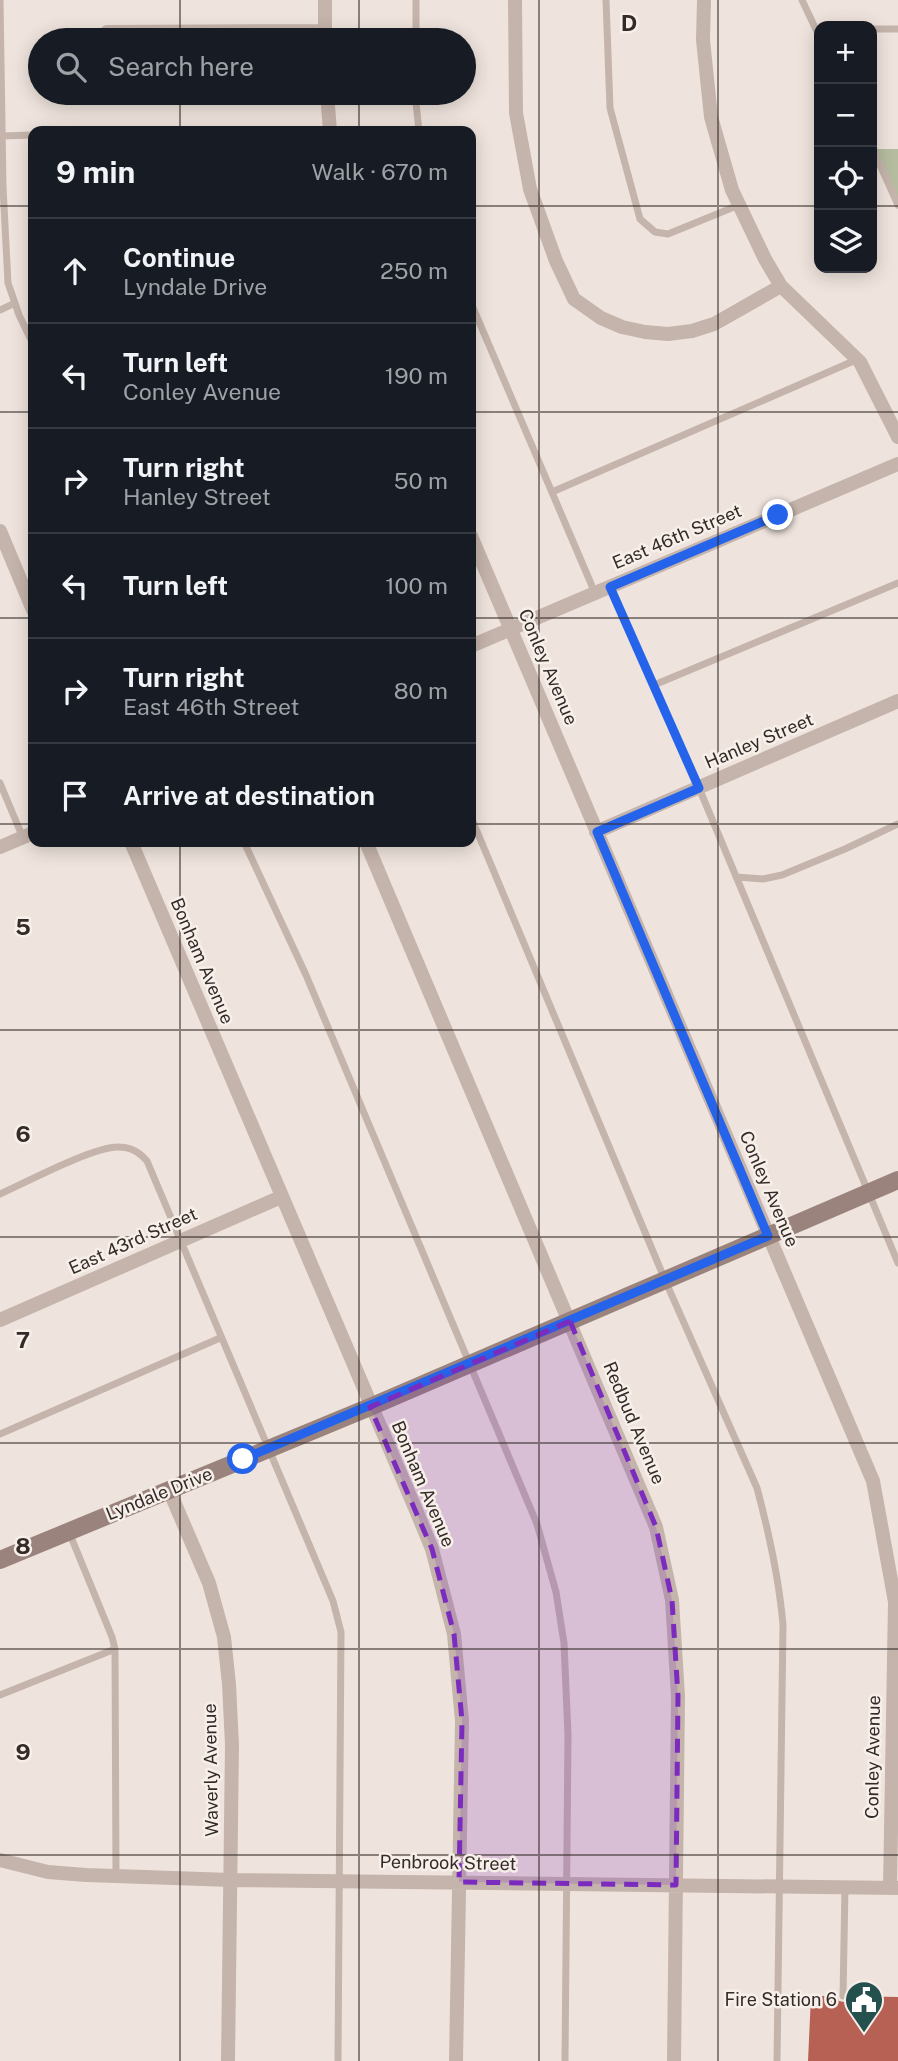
<!DOCTYPE html>
<meta charset="utf-8">
<style>
body{margin:0;font-family:"Public Sans",sans-serif;background:#242831;color:#f1f3f6}
.controls{position:absolute;right:21px;top:21px;display:grid;overflow:hidden;border-radius:14px;box-shadow:0 4px 18px #0003}
.controls button{width:63px;height:63px;display:grid;place-items:center;padding:0;border:0;border-bottom:2px solid #363941;background:#171b24;color:#f1f3f6;font:35px sans-serif}
.stop{position:absolute;width:21px;height:21px;margin:-16px;border:5px solid #2563eb;border-radius:50%;background:#fff}
.stop.end{background:#2563eb;border-color:#fff;box-shadow:0 2px 7px #0008}
.list{margin:0;padding:0;list-style:none}
h2{display:flex;justify-content:space-between;align-items:center;height:91px;margin:0;padding:0 28px;font-size:30px}
h2 small{font-size:23px;font-weight:400;color:#9ea1a6}
.list li{display:grid;grid-template-columns:46px 1fr auto;gap:21px;align-items:center;box-sizing:border-box;height:105px;padding:0 28px;border-top:2px solid #363941}
.list b{display:block;font-size:26px;white-space:nowrap}
.list p{margin:0;font-size:23px;white-space:nowrap;color:#9ea1a6}
.list em{font-size:23px;font-style:normal;color:#9ea1a6}
.icon{flex:none;width:38px;height:38px;fill:none;stroke:currentColor;stroke-width:2;stroke-linecap:round;stroke-linejoin:round}
.map{position:relative;flex:none;width:898px;height:2061px;overflow:hidden}
.search{position:absolute;background:#171b24;box-shadow:0 4px 18px #0003;left:28px;top:28px;width:448px;height:77px;display:flex;align-items:center;gap:18px;box-sizing:border-box;padding:0 24px;border-radius:38px;color:#9ea1a6;font-size:26px}
.panel{position:absolute;background:#171b24;box-shadow:0 4px 18px #0003;left:28px;top:126px;width:448px;height:721px;border-radius:14px}
.map>svg:first-child{display:block}
.green{fill:#b5bc9f}
.building{fill:#b66154}
.lines{fill:none;stroke-linecap:round;stroke-linejoin:round}
.lane{stroke:#c5b4ab;stroke-width:7}
.street{stroke:#c5b4ab;stroke-width:14}
.secondary{stroke:#99837c;stroke-width:18}
.route{stroke:#2563eb;stroke-width:9}
.marked{fill:#7b2cbf;fill-opacity:0.2;stroke:#7b2cbf;stroke-width:5;stroke-dasharray:14 9;stroke-linejoin:round}
.grid{fill:none;stroke:#342b29;stroke-width:2;stroke-opacity:0.55}
.labels{text-anchor:middle;stroke-width:5;stroke-linejoin:round;paint-order:stroke}
.street-label{font-size:18px;fill:#342b29;stroke:#f7efe9}
.poi-label{font-size:18px;fill:#342b29;stroke:#f7efe9;text-anchor:end}
.grid-label{font-size:23px;text-anchor:middle;font-weight:bold;fill:#342b29;stroke:#f7efe9;stroke-width:5;stroke-linejoin:round;paint-order:stroke}
</style>
<div class="map">
<svg width="898" height="2061" viewBox="0 0 898 2061">
<rect width="100%" height="100%" fill="#efe4dd"/>
<path class="green" d="M 873,149 L 898,149 L 898,204 Z"/>
<path class="building" d="M 811,1996 L 837,1996 L 839,2001 L 844,2002 L 849,1996 L 898,1997 L 898,2061 L 808,2061 Z"/>
<g class="lines">
<path class="lane" d="M 0,0 L 3,187 L 8,283 L 19,315 L 33,344
M 606,0 L 610,108 L 640,219 L 655,232 L 668,234 L 739,205
M 802,0 L 819,36
M 872,29 L 898,29
M 416,40 L 416,0
M 415,93 L 419,131
M 2,136 L 33,135
M 872,147 L 898,205
M 471,303 L 595,593
M 0,310 L 15,303
M 552,492 L 856,360
M 610,587 L 699,788 L 898,1263
M 654,685 L 898,583
M 0,783 L 23,838
M 471,817 L 665,1280 L 757,1488 C 769,1533 779,1579 783,1625 L 777,2061
M 244,842 L 306,975 L 537,1524 L 556,1592 L 564,1643 L 568,1735 L 565,2061
M 736,877 L 763,879 L 782,875 L 845,849 L 898,824
M 0,1194 C 27,1182 92,1147 118,1147 C 131,1147 139,1152 147,1161 L 333,1601 L 341,1632 L 338,2061
M 0,1434 L 220,1338
M 69,1532 L 112,1637 L 115,1649 L 116,1876
M 0,1695 L 115,1649
M 843,1996 L 845,1888"/>
<path class="street" d="M 325,0 L 325,39
M 515,0 L 516,113 L 530,189 L 556,261 L 574,299 L 601,318 L 622,327 L 645,332 L 668,334 L 692,331 L 714,324 L 781,286
M 704,0 L 703,40 L 711,117 L 732,190 L 765,259 L 781,286 L 860,362 L 898,437
M 107,32 L 325,31
M 327,93 L 330,131
M 0,531 L 33,610
M 471,536 L 873,1481 L 895,1602 L 890,1887
M 471,646 L 898,464
M 596,832 L 898,701
M 131,842 L 418,1515 L 432,1549 L 454,1634 L 462,1721 L 456,2061
M 366,842 L 656,1527 L 672,1600 L 678,1696 L 674,2061
M 0,847 L 33,833
M 0,1320 L 281,1197
M 169,1490 L 209,1583 L 224,1637 L 229,1684 L 232,1745 L 228,2061
M 0,1860 L 48,1872 L 86,1875 L 231,1880 L 898,1888"/>
<path class="secondary" d="M 0,1560 L 370,1407 L 898,1180"/>
</g>
<g class="lines">
<path class="route" d="M 243,1459 L 768,1236 L 597,832 L 699,788 L 610,587 L 778,515"/>
</g>
<path class="marked" d="M 570,1321 L 656,1527 L 672,1600 L 678,1696 L 676,1885 L 459,1882 L 462,1721 L 454,1634 L 432,1549 L 370,1407 Z"/>
<path class="grid" d="M 180,0 L 180,40M 359,0 L 359,40M 539,0 L 539,2061M 718,0 L 718,2061M 180,93 L 180,131M 359,93 L 359,131M 0,206 L 33,206M 471,206 L 819,206M 872,206 L 898,206M 0,412 L 33,412M 471,412 L 898,412M 0,618 L 33,618M 471,618 L 898,618M 0,824 L 33,824M 471,824 L 898,824M 180,842 L 180,2061M 359,842 L 359,2061M 0,1030 L 898,1030M 0,1237 L 898,1237M 0,1443 L 898,1443M 0,1649 L 898,1649M 0,1855 L 898,1855"/>
<defs>
<symbol id="civic-pin" viewBox="-11 -11 22 30"><path d="M0 17L-7.5 6A9.5 9.5 0 1 1 7.5 6Z" fill="#24504e" stroke="#f7efe9"/><path d="M-.6-6.5H3V-4.5H.6V-3L4-1V1h2V6H-6V1h2V-1L-.6-3ZM-1.2 2.5V6h2.4V2.5Z" fill="#fff"/></symbol>
</defs>
<g fill-rule="evenodd">
<use href="#civic-pin" x="842" y="1978" width="44" height="60"/>
</g>
<g class="labels">
<g class="street-label">
<text transform="translate(677 537) rotate(-23)" y="6">East 46th Street</text>
<text transform="translate(548 667) rotate(67)" y="6">Conley Avenue</text>
<text transform="translate(759 741) rotate(-23)" y="6">Hanley Street</text>
<text transform="translate(202 961) rotate(67)" y="6">Bonham Avenue</text>
<text transform="translate(769 1189) rotate(67)" y="6">Conley Avenue</text>
<text transform="translate(133 1241) rotate(-24)" y="6">East 43rd Street</text>
<text transform="translate(634 1423) rotate(67)" y="6">Redbud Avenue</text>
<text transform="translate(423 1484) rotate(67)" y="6">Bonham Avenue</text>
<text transform="translate(159 1494) rotate(-22)" y="6">Lyndale Drive</text>
<text transform="translate(873 1757) rotate(-89)" y="6">Conley Avenue</text>
<text transform="translate(211 1770) rotate(-91)" y="6">Waverly Avenue</text>
<text transform="translate(448 1863) rotate(1)" y="6">Penbrook Street</text>
</g>
<g class="poi-label">
<text x="837" y="2006">Fire Station 6</text>
</g>
</g>
<g class="grid-label">
<text x="629" y="31">D</text>
<text x="23" y="935">5</text>
<text x="23" y="1142">6</text>
<text x="23" y="1348">7</text>
<text x="23" y="1554">8</text>
<text x="23" y="1760">9</text>
</g>
</svg>
<div class="controls">
<button>+</button>
<button>−</button>
<button><svg class="icon" aria-label="locate" viewBox="0 0 24 24"><circle cx="12" cy="12" r="6"/><path d="M12 2v4M12 18v4M2 12h4M18 12h4"/></svg></button>
<button><svg class="icon" aria-label="layers" viewBox="0 0 24 24"><path d="M12 4l9 5-9 5-9-5zM3 14l9 5 9-5"/></svg></button>
</div>
<div class="stop" style="left:243px;top:1459px"></div>
<div class="stop end" style="left:778px;top:515px"></div>
<div class="search"><svg class="icon" aria-label="search" viewBox="0 0 24 24"><circle cx="10" cy="10" r="6"/><path d="M15 15l6 6"/></svg>Search here</div>
<section class="panel">
<h2>9 min<small>Walk · 670 m</small></h2>
<ul class="list">
<li><svg class="icon" aria-label="ahead" viewBox="0 0 24 24"><path d="M12 20V5M6 11l6-6 6 6"/></svg><div><b>Continue</b><p>Lyndale Drive</p></div><em>250 m</em></li>
<li><svg class="icon" aria-label="left" viewBox="0 0 24 24"><path d="M17 20v-9H6M10 6l-5 5 5 5"/></svg><div><b>Turn left</b><p>Conley Avenue</p></div><em>190 m</em></li>
<li><svg class="icon" aria-label="right" viewBox="0 0 24 24"><path d="M7 20v-9h11M14 6l5 5-5 5"/></svg><div><b>Turn right</b><p>Hanley Street</p></div><em>50 m</em></li>
<li><svg class="icon" aria-label="left" viewBox="0 0 24 24"><path d="M17 20v-9H6M10 6l-5 5 5 5"/></svg><div><b>Turn left</b></div><em>100 m</em></li>
<li><svg class="icon" aria-label="right" viewBox="0 0 24 24"><path d="M7 20v-9h11M14 6l5 5-5 5"/></svg><div><b>Turn right</b><p>East 46th Street</p></div><em>80 m</em></li>
<li><svg class="icon" aria-label="arrive" viewBox="0 0 24 24"><path d="M6 21V4h12l-3 4 3 4H6"/></svg><div><b>Arrive at destination</b></div></li>
</ul>
</section>
</div>
